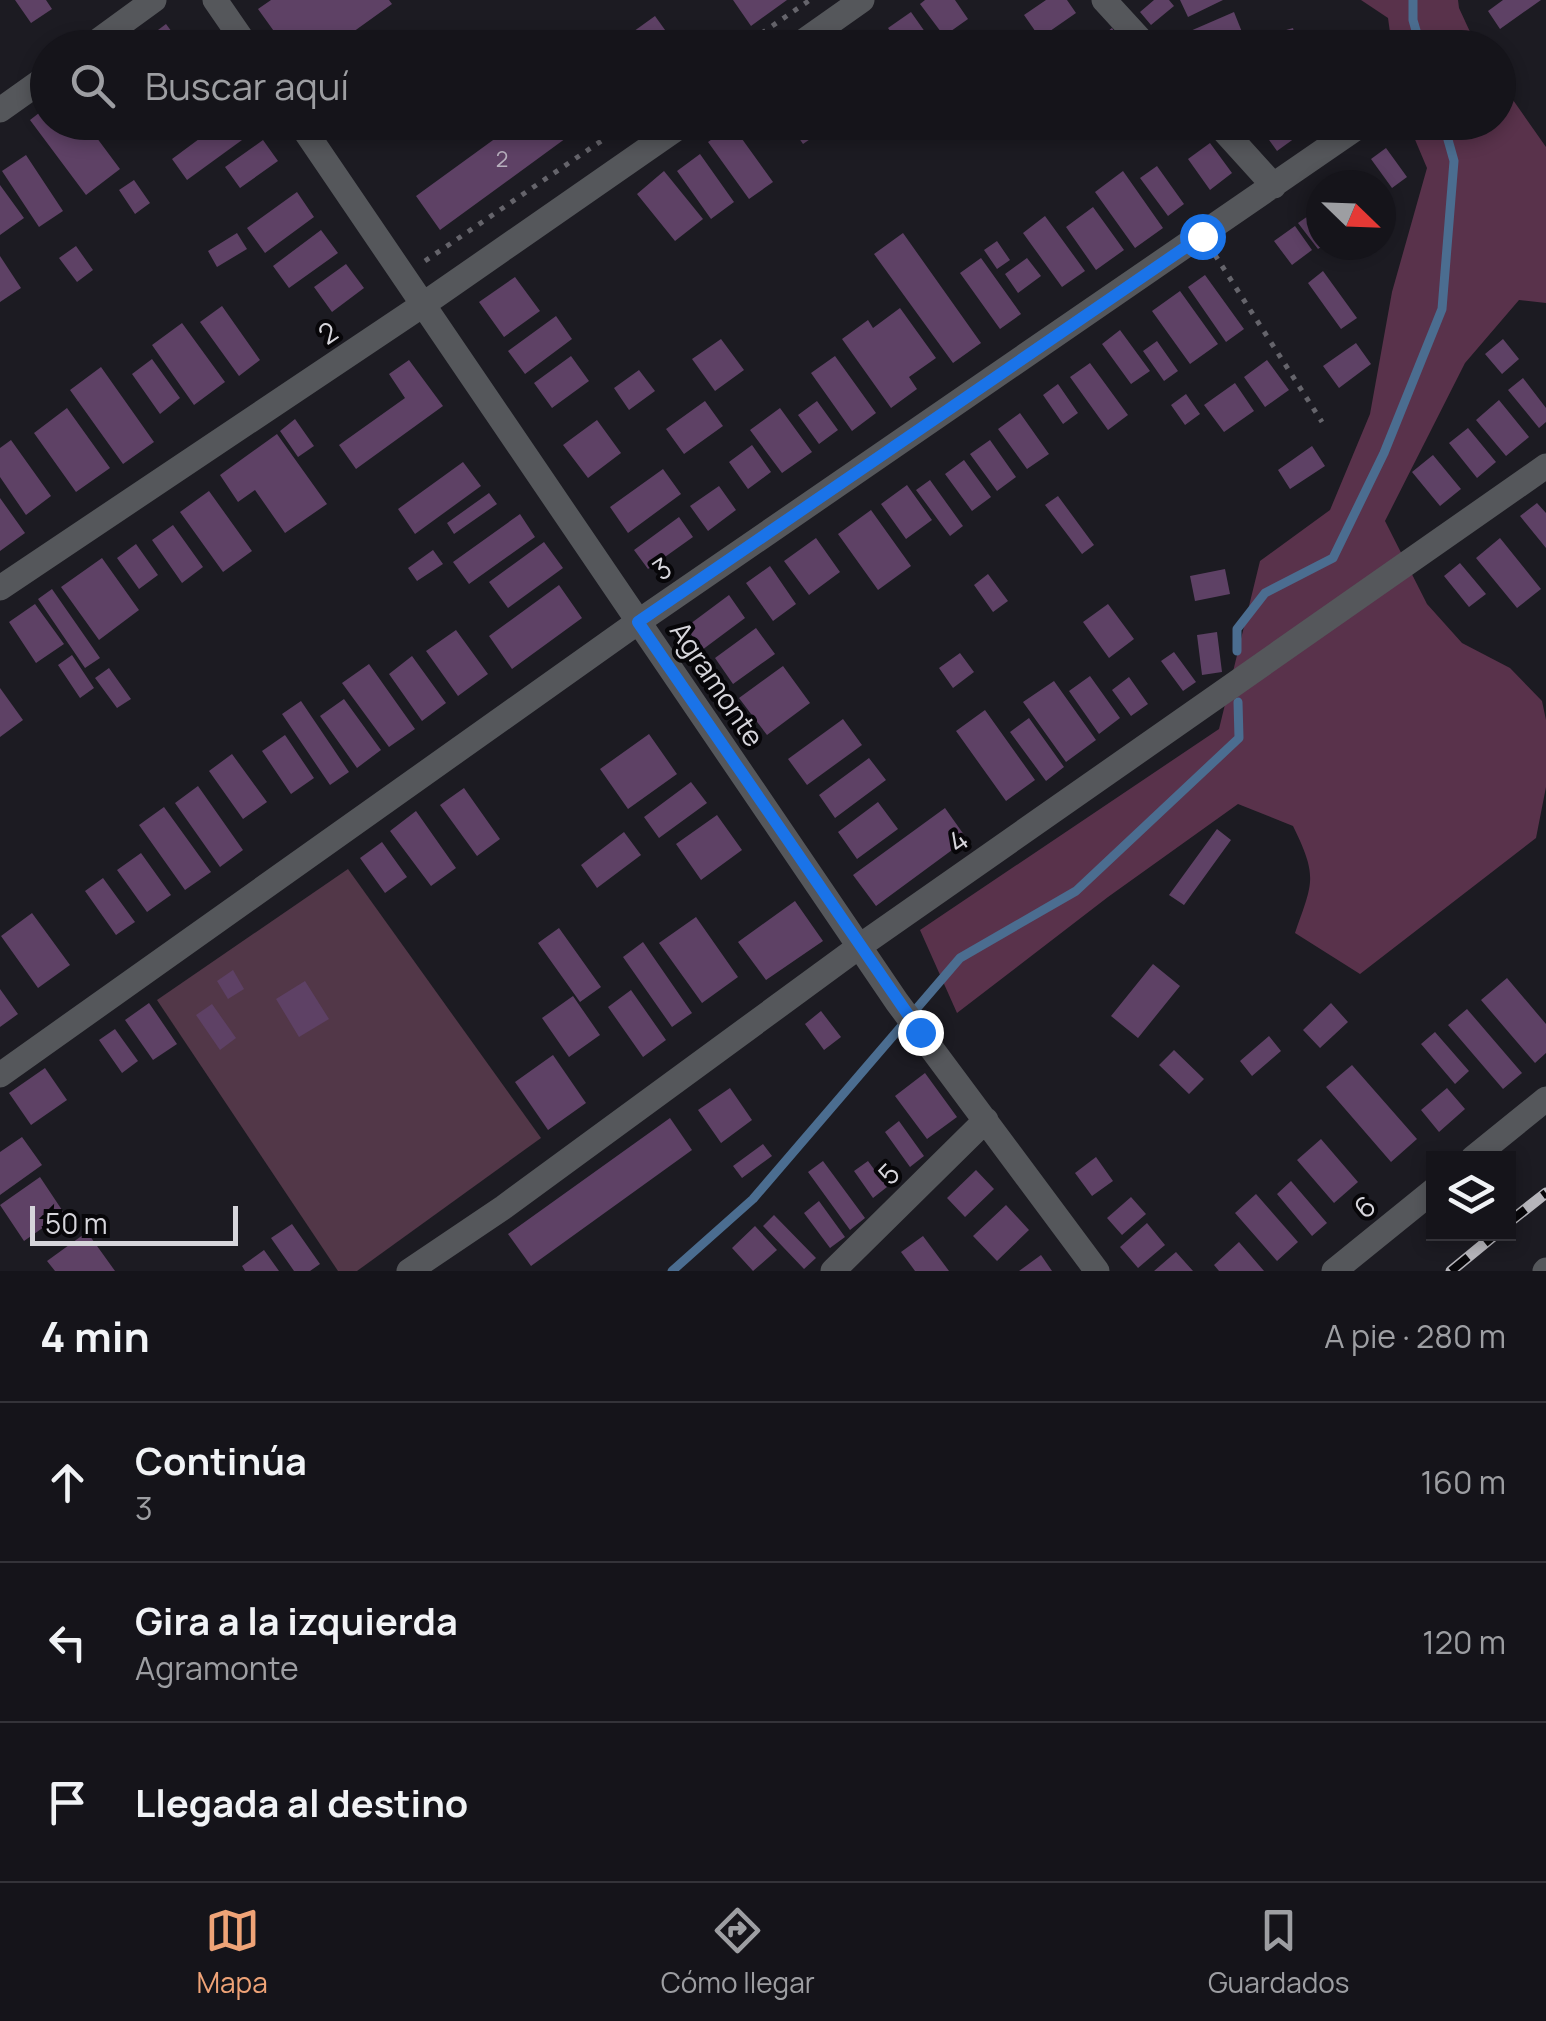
<!DOCTYPE html>
<html lang="es">
<meta charset="utf-8">
<style>
body{margin:0;font-family:Manrope,sans-serif;background:#222127;color:#f1f3f6}
.controls{position:absolute;right:30px;bottom:30px;display:grid;overflow:hidden;border-radius:0px;box-shadow:0 5px 15px #0003}
.controls button{width:90px;height:90px;display:grid;place-items:center;padding:0;border:0;border-bottom:2px solid #343339;background:#15141a;color:#f1f3f6;font:50px sans-serif}
.compass{position:absolute;left:1306px;top:170px;width:90px;height:90px;border-radius:50%;background:#15141a;box-shadow:0 5px 15px #0003;rotate:113deg}
.scale{position:absolute;left:30px;bottom:25px;width:208px;box-sizing:border-box;padding-left:10px;border:5px solid #d6d5db;border-top:0;font-size:28px;line-height:35px;white-space:nowrap;color:#d6d5db;-webkit-text-stroke:8px #070609;paint-order:stroke}
.stop{position:absolute;width:30px;height:30px;margin:-22px;border:8px solid #1a73e8;border-radius:50%;background:#fff}
.stop.end{background:#1a73e8;border-color:#fff;box-shadow:0 2px 10px #0008}
.list{margin:0;padding:0;list-style:none}
h2{display:flex;justify-content:space-between;align-items:center;height:130px;margin:0;padding:0 40px;font-size:42px}
h2 small{font-size:32px;font-weight:400;color:#9d9ea2}
.list li{display:grid;grid-template-columns:65px 1fr auto;gap:30px;align-items:center;box-sizing:border-box;height:160px;padding:0 40px;border-top:2px solid #343339}
.list b{display:block;font-size:38px;white-space:nowrap}
.list p{margin:0;font-size:32px;white-space:nowrap;color:#9d9ea2}
.list em{font-size:32px;font-style:normal;color:#9d9ea2}
.icon{flex:none;width:55px;height:55px;fill:none;stroke:currentColor;stroke-width:2;stroke-linecap:round;stroke-linejoin:round}
.map{position:relative;flex:none;width:1546px;height:1271px;overflow:hidden}
.search{position:absolute;background:#15141a;box-shadow:0 5px 15px #0003;left:30px;right:30px;top:30px;height:110px;display:flex;align-items:center;gap:25px;box-sizing:border-box;padding:0 35px;border-radius:55px;color:#9d9ea2;font-size:38px}
.sheet{height:610px;background:#15141a}
nav{display:flex;justify-content:space-around;align-items:center;box-sizing:border-box;height:140px;border-top:2px solid #343339;background:#15141a;font-size:28px;color:#9d9ea2}
nav a{display:grid;justify-items:center;gap:5px}
nav .on{color:#efa377}
.map>svg:first-child{display:block}
.green{fill:#523748}
.forest{fill:#59324b}
.lines{fill:none;stroke-linecap:round;stroke-linejoin:round}
.stream{stroke:#4b6d90;stroke-width:9}
.building{fill:#5e4165}
.path{stroke:#65646b;stroke-width:5;stroke-dasharray:5 8;stroke-linecap:butt}
.street{stroke:#55575b;stroke-width:25}
.rail-casing{stroke:#b6b5bb;stroke-width:11}
.rail{stroke:#070609;stroke-width:8;stroke-dasharray:22;stroke-linecap:butt}
.route{stroke:#1a73e8;stroke-width:12}
.labels{text-anchor:middle;stroke-width:8;stroke-linejoin:round;paint-order:stroke}
.number-label{font-size:22px;fill:#b8b0be}
.street-label{font-size:28px;fill:#d6d5db;stroke:#070609}
</style>
<div class="map">
<svg width="1546" height="1271" viewBox="0 0 1546 1271">
<rect width="100%" height="100%" fill="#1c1b22"/>
<path class="green" d="M 348,869 L 541,1138 L 357,1271 L 338,1271 L 157,1000 Z"/>
<path class="forest" d="M 1361,0 L 1458,0 L 1459,8 L 1477,47 L 1392,47 L 1388,18 Z
M 1499,80 L 1546,147 L 1546,303 L 1519,300 L 1465,363 L 1385,521 L 1427,604 L 1462,643 L 1510,668 L 1542,701 L 1546,720 L 1546,787 L 1536,838 L 1360,974 L 1295,933 C 1313,882 1318,877 1293,826 L 1238,804 L 1108,897 L 957,1013 L 920,930 L 1219,729 L 1260,561 L 1330,510 L 1370,414 L 1392,292 L 1427,168 L 1408,123 L 1498,122 Z"/>
<g class="lines">
<path class="stream" d="M 1413,0 L 1413,20 L 1421,48
M 1237,651 L 1237,629 L 1265,593 L 1333,558 L 1384,453 L 1442,309 L 1454,161 L 1443,122
M 672,1271 L 753,1199 L 960,958 L 1076,891 L 1239,738 L 1238,702"/>
</g>
<path class="building" d="M 15,0 L 46,0 L 52,9 L 31,23 Z
M 271,0 L 389,0 L 392,4 L 353,32 L 361,42 L 354,48 L 286,48 L 258,9 Z
M 733,0 L 787,0 L 751,26 Z
M 925,0 L 955,0 L 968,19 L 944,36 L 920,4 Z
M 1046,0 L 1067,0 L 1076,13 L 1040,38 L 1024,15 Z
M 1154,0 L 1169,0 L 1174,6 L 1151,25 L 1140,12 Z
M 1180,0 L 1223,0 L 1188,17 Z
M 1503,0 L 1541,0 L 1500,29 L 1488,11 Z
M 911,12 L 935,46 L 933,48 L 902,48 L 888,28 Z
M 1234,12 L 1242,32 L 1203,48 L 1186,48 L 1181,35 Z
M 655,16 L 678,48 L 640,48 L 630,34 Z
M 166,24 L 175,36 L 170,40 L 174,46 L 197,30 L 210,48 L 134,48 Z
M 1112,28 L 1126,48 L 1086,48 Z
M 1293,28 L 1298,48 L 1259,48 L 1256,39 Z
M 1369,31 L 1376,48 L 1347,48 L 1344,42 Z
M 48,106 L 48,122 L 85,122 L 120,169 L 86,195 L 30,120 Z
M 222,122 L 246,122 L 253,132 L 187,180 L 172,159 Z
M 518,122 L 588,122 L 440,230 L 416,196 Z
M 788,122 L 822,122 L 826,128 L 803,144 Z
M 1263,122 L 1317,122 L 1277,151 L 1259,126 Z
M 732,125 L 773,182 L 749,199 L 708,142 Z
M 263,140 L 278,161 L 240,188 L 225,167 Z
M 1210,143 L 1232,173 L 1210,190 L 1188,159 Z
M 1386,148 L 1407,177 L 1392,188 L 1371,159 Z
M 700,154 L 734,202 L 711,219 L 677,171 Z
M 26,155 L 63,211 L 39,227 L 2,171 Z
M 1157,166 L 1184,204 L 1168,216 L 1140,178 Z
M 664,171 L 703,219 L 675,241 L 637,194 Z
M 1123,171 L 1163,228 L 1135,248 L 1095,192 Z
M 134,180 L 150,203 L 135,214 L 119,190 Z
M 0,185 L 24,218 L 0,235 Z
M 297,192 L 314,217 L 265,253 L 247,228 Z
M 1093,207 L 1124,250 L 1096,270 L 1066,227 Z
M 1311,214 L 1321,228 L 1321,247 L 1318,249 L 1298,223 Z
M 1045,216 L 1085,271 L 1062,287 L 1023,233 Z
M 1295,226 L 1312,250 L 1292,265 L 1274,241 Z
M 321,230 L 338,253 L 289,288 L 273,266 Z
M 237,233 L 247,249 L 217,267 L 208,251 Z
M 903,233 L 981,343 L 953,363 L 874,254 Z
M 997,241 L 1010,260 L 997,269 L 984,250 Z
M 76,246 L 93,270 L 77,282 L 59,258 Z
M 0,256 L 21,288 L 0,302 Z
M 981,258 L 1021,314 L 1000,329 L 960,273 Z
M 1027,258 L 1041,276 L 1018,293 L 1005,274 Z
M 346,264 L 364,288 L 332,312 L 314,287 Z
M 1323,271 L 1357,318 L 1341,329 L 1308,283 Z
M 1205,275 L 1244,329 L 1226,342 L 1188,287 Z
M 515,277 L 540,311 L 504,337 L 479,302 Z
M 1180,291 L 1218,344 L 1190,364 L 1152,311 Z
M 222,306 L 260,360 L 239,376 L 200,322 Z
M 900,308 L 936,358 L 909,377 L 917,389 L 891,408 L 842,339 L 868,320 L 873,328 Z
M 556,316 L 572,339 L 525,374 L 508,351 Z
M 182,323 L 225,382 L 194,405 L 152,345 Z
M 1120,330 L 1150,371 L 1131,384 L 1102,344 Z
M 721,339 L 744,370 L 715,391 L 692,359 Z
M 1503,339 L 1519,359 L 1502,374 L 1485,354 Z
M 1157,341 L 1178,371 L 1164,381 L 1143,351 Z
M 1356,343 L 1371,364 L 1339,388 L 1323,366 Z
M 571,356 L 589,381 L 552,408 L 534,383 Z
M 835,356 L 876,413 L 852,431 L 811,373 Z
M 152,359 L 180,398 L 160,414 L 132,374 Z
M 409,360 L 443,406 L 356,469 L 339,445 L 405,398 L 389,374 Z
M 1267,360 L 1289,390 L 1265,407 L 1244,377 Z
M 1090,363 L 1128,415 L 1108,430 L 1070,377 Z
M 101,367 L 154,442 L 123,464 L 70,390 Z
M 639,370 L 655,391 L 629,410 L 614,388 Z
M 1523,378 L 1546,408 L 1546,422 L 1539,428 L 1508,390 Z
M 1235,383 L 1254,411 L 1224,432 L 1204,405 Z
M 1058,384 L 1078,413 L 1063,424 L 1043,395 Z
M 1186,394 L 1200,414 L 1185,425 L 1171,405 Z
M 1499,400 L 1529,437 L 1506,456 L 1476,420 Z
M 705,401 L 723,426 L 684,454 L 666,429 Z
M 817,401 L 838,430 L 819,444 L 798,415 Z
M 67,408 L 110,468 L 76,492 L 34,433 Z
M 780,408 L 812,452 L 782,473 L 750,430 Z
M 1020,413 L 1049,454 L 1027,469 L 998,429 Z
M 295,419 L 314,446 L 298,457 L 280,431 Z
M 597,420 L 621,453 L 588,478 L 563,445 Z
M 1468,428 L 1496,462 L 1477,478 L 1449,443 Z
M 277,434 L 327,504 L 285,533 L 255,490 L 238,502 L 220,475 Z
M 11,440 L 51,496 L 26,515 L 0,477 L 0,448 Z
M 990,440 L 1016,477 L 997,491 L 970,454 Z
M 752,445 L 771,472 L 748,489 L 729,462 Z
M 1312,446 L 1325,466 L 1290,489 L 1278,470 Z
M 1433,455 L 1461,489 L 1440,506 L 1412,472 Z
M 964,460 L 991,497 L 972,511 L 945,474 Z
M 463,462 L 481,486 L 415,534 L 398,509 Z
M 663,469 L 681,494 L 628,533 L 610,507 Z
M 930,480 L 963,526 L 950,536 L 916,490 Z
M 907,485 L 932,520 L 906,539 L 881,504 Z
M 719,486 L 736,510 L 708,531 L 690,506 Z
M 209,491 L 252,551 L 223,572 L 180,512 Z
M 489,493 L 497,504 L 454,534 L 447,523 Z
M 1058,496 L 1094,545 L 1082,554 L 1045,505 Z
M 0,498 L 25,533 L 0,551 Z
M 1537,503 L 1546,513 L 1546,548 L 1520,516 Z
M 871,510 L 911,566 L 878,590 L 838,534 Z
M 520,514 L 535,537 L 469,584 L 453,562 Z
M 679,517 L 693,537 L 648,569 L 634,550 Z
M 173,525 L 203,567 L 182,583 L 152,540 Z
M 816,538 L 840,572 L 809,595 L 784,561 Z
M 1500,538 L 1541,589 L 1517,608 L 1476,558 Z
M 544,542 L 563,568 L 508,608 L 489,582 Z
M 136,544 L 158,575 L 139,589 L 117,558 Z
M 433,550 L 443,564 L 417,581 L 408,568 Z
M 102,558 L 139,610 L 99,640 L 61,587 Z
M 1460,563 L 1486,594 L 1469,607 L 1444,576 Z
M 770,566 L 796,604 L 773,621 L 746,583 Z
M 1225,569 L 1230,594 L 1195,601 L 1190,576 Z
M 988,574 L 1008,601 L 993,612 L 974,585 Z
M 559,585 L 582,618 L 512,669 L 489,636 Z
M 52,589 L 100,658 L 85,668 L 38,599 Z
M 729,595 L 745,618 L 702,650 L 686,627 Z
M 35,604 L 64,644 L 36,663 L 9,622 Z
M 1108,604 L 1134,639 L 1109,658 L 1083,622 Z
M 756,628 L 775,654 L 733,684 L 715,658 Z
M 456,630 L 488,674 L 458,696 L 426,651 Z
M 1217,632 L 1222,672 L 1202,675 L 1197,635 Z
M 1174,652 L 1196,682 L 1183,691 L 1161,661 Z
M 960,653 L 974,672 L 953,688 L 939,668 Z
M 72,655 L 94,688 L 80,698 L 58,665 Z
M 412,656 L 446,703 L 422,721 L 389,674 Z
M 369,664 L 415,729 L 389,747 L 342,683 Z
M 783,666 L 810,703 L 767,735 L 739,698 Z
M 109,668 L 131,699 L 117,708 L 95,678 Z
M 1090,676 L 1120,718 L 1099,734 L 1069,691 Z
M 1129,677 L 1148,704 L 1131,716 L 1112,690 Z
M 1054,681 L 1096,740 L 1066,762 L 1023,702 Z
M 0,688 L 23,720 L 0,737 Z
M 344,699 L 381,750 L 357,768 L 320,716 Z
M 301,701 L 349,772 L 330,785 L 282,714 Z
M 985,710 L 1035,780 L 1006,801 L 956,731 Z
M 1029,718 L 1064,767 L 1046,781 L 1010,732 Z
M 843,719 L 862,745 L 807,785 L 788,759 Z
M 649,734 L 677,774 L 628,809 L 600,769 Z
M 285,735 L 314,778 L 291,794 L 262,751 Z
M 232,754 L 267,802 L 243,819 L 209,771 Z
M 869,758 L 886,780 L 835,818 L 819,795 Z
M 691,782 L 707,803 L 659,838 L 644,817 Z
M 198,786 L 243,850 L 220,867 L 175,803 Z
M 464,788 L 500,839 L 477,856 L 440,805 Z
M 878,802 L 898,829 L 857,859 L 838,832 Z
M 164,807 L 211,872 L 185,890 L 139,825 Z
M 945,808 L 967,839 L 876,906 L 853,875 Z
M 416,811 L 456,868 L 431,886 L 390,831 Z
M 717,815 L 742,850 L 701,880 L 676,844 Z
M 1217,829 L 1231,840 L 1184,905 L 1169,895 Z
M 624,832 L 641,855 L 597,888 L 581,865 Z
M 382,842 L 407,877 L 385,893 L 360,858 Z
M 141,853 L 171,895 L 147,912 L 117,870 Z
M 103,878 L 135,922 L 116,935 L 85,891 Z
M 795,901 L 823,941 L 766,980 L 738,942 Z
M 32,913 L 70,965 L 38,988 L 1,936 Z
M 696,917 L 738,977 L 702,1003 L 659,943 Z
M 559,928 L 601,987 L 580,1002 L 538,943 Z
M 643,942 L 692,1013 L 672,1027 L 623,957 Z
M 1153,964 L 1180,986 L 1138,1038 L 1111,1016 Z
M 233,970 L 244,989 L 228,999 L 217,981 Z
M 1507,978 L 1546,1024 L 1546,1053 L 1535,1063 L 1481,1000 Z
M 305,981 L 329,1019 L 299,1037 L 276,999 Z
M 0,989 L 18,1014 L 0,1027 Z
M 631,990 L 666,1040 L 643,1057 L 608,1007 Z
M 573,996 L 600,1035 L 569,1057 L 542,1018 Z
M 149,1003 L 177,1044 L 153,1060 L 125,1020 Z
M 1331,1003 L 1348,1022 L 1320,1048 L 1303,1030 Z
M 212,1004 L 236,1038 L 220,1050 L 196,1015 Z
M 1467,1009 L 1522,1073 L 1503,1089 L 1448,1025 Z
M 821,1011 L 841,1037 L 824,1050 L 805,1024 Z
M 115,1029 L 138,1061 L 122,1073 L 99,1040 Z
M 1435,1032 L 1469,1071 L 1455,1084 L 1421,1044 Z
M 1269,1036 L 1281,1051 L 1252,1076 L 1240,1061 Z
M 1174,1050 L 1204,1079 L 1189,1094 L 1159,1065 Z
M 553,1055 L 586,1103 L 548,1130 L 515,1082 Z
M 1352,1065 L 1417,1139 L 1391,1162 L 1326,1087 Z
M 45,1068 L 67,1100 L 31,1125 L 9,1093 Z
M 925,1073 L 957,1117 L 927,1139 L 895,1096 Z
M 730,1088 L 752,1120 L 721,1143 L 698,1110 Z
M 1447,1088 L 1465,1109 L 1439,1132 L 1421,1110 Z
M 670,1118 L 692,1150 L 531,1266 L 508,1234 Z
M 899,1121 L 924,1156 L 910,1167 L 885,1132 Z
M 22,1137 L 42,1165 L 0,1195 L 0,1152 Z
M 1321,1139 L 1358,1182 L 1334,1203 L 1297,1160 Z
M 763,1144 L 772,1156 L 742,1178 L 733,1166 Z
M 1096,1157 L 1113,1181 L 1092,1196 L 1075,1173 Z
M 823,1161 L 865,1218 L 850,1230 L 808,1172 Z
M 868,1161 L 887,1187 L 873,1198 L 854,1171 Z
M 976,1170 L 994,1189 L 965,1217 L 947,1198 Z
M 40,1177 L 64,1213 L 24,1241 L 0,1205 Z
M 1291,1181 L 1327,1223 L 1312,1236 L 1277,1194 Z
M 1256,1194 L 1298,1242 L 1277,1261 L 1235,1213 Z
M 1131,1197 L 1146,1214 L 1122,1235 L 1107,1218 Z
M 819,1201 L 845,1237 L 830,1248 L 804,1213 Z
M 1006,1205 L 1029,1230 L 997,1261 L 973,1236 Z
M 774,1215 L 816,1258 L 804,1269 L 763,1226 Z
M 1147,1223 L 1165,1245 L 1138,1268 L 1120,1247 Z
M 292,1224 L 320,1264 L 310,1271 L 294,1271 L 271,1238 Z
M 755,1226 L 777,1250 L 753,1271 L 732,1248 Z
M 87,1232 L 115,1271 L 55,1271 L 47,1261 Z
M 923,1236 L 949,1271 L 915,1271 L 901,1252 Z
M 1239,1242 L 1264,1271 L 1219,1271 L 1214,1265 Z
M 264,1250 L 279,1271 L 245,1271 L 242,1266 Z
M 1176,1252 L 1193,1271 L 1154,1271 Z
M 1041,1255 L 1052,1271 L 1019,1271 Z"/>
<g class="lines">
<path class="path" d="M 740,48 L 810,0
M 1215,255 L 1322,422
M 425,261 L 629,122"/>
<path class="street" d="M 215,0 L 248,48
M 1104,0 L 1148,48
M 88,48 L 154,0
M 794,48 L 862,0
M 0,110 L 48,76
M 299,122 L 897,1002 L 1097,1271
M 1216,122 L 1274,186
M 0,588 L 424,304 L 686,122
M 0,1075 L 638,622 L 1365,122
M 1473,1158 L 1546,1099
M 409,1271 L 504,1207 L 860,946 L 1546,466
M 833,1271 L 986,1120
M 1334,1271 L 1434,1190
M 1545,1271 L 1546,1270"/>
<defs>
<path id="rail" d="M 1508,1223 L 1546,1193
M 1451,1271 L 1496,1234"/>
</defs>
<use href="#rail" class="rail-casing"/>
<use href="#rail" class="rail"/>
</g>
<g class="lines">
<path class="route" d="M 920,1032 L 638,622 L 1202,236"/>
</g>
<g class="labels">
<g class="number-label">
<text x="502" y="167">2</text>
</g>
<g class="street-label">
<text transform="translate(328 333) rotate(-34)" y="10">2</text>
<text transform="translate(662 569) rotate(-34)" y="10">3</text>
<text transform="translate(717 684) rotate(56)" y="10">Agramonte</text>
<text transform="translate(958 841) rotate(-35)" y="10">4</text>
<text transform="translate(889 1174) rotate(-45)" y="10">5</text>
<text transform="translate(1365 1207) rotate(-39)" y="10">6</text>
</g>
</g>
</svg>
<div class="controls">
<button><svg class="icon" aria-label="layers" viewBox="0 0 24 24"><path d="M12 4l9 5-9 5-9-5zM3 14l9 5 9-5"/></svg></button>
</div>
<svg class="compass" viewBox="-18 -18 36 36"><path d="M0-13l5 13h-10z" fill="#e53935"/><path d="M0 13l5-13h-10z" fill="#9d9ea2"/></svg>
<div class="scale">50 m</div>
<div class="stop" style="left:1202px;top:236px"></div>
<div class="stop end" style="left:920px;top:1032px"></div>
<div class="search"><svg class="icon" aria-label="search" viewBox="0 0 24 24"><circle cx="10" cy="10" r="6"/><path d="M15 15l6 6"/></svg>Buscar aquí</div>
</div>
<section class="sheet">
<h2>4 min<small>A pie · 280 m</small></h2>
<ul class="list">
<li><svg class="icon" aria-label="ahead" viewBox="0 0 24 24"><path d="M12 20V5M6 11l6-6 6 6"/></svg><div><b>Continúa</b><p>3</p></div><em>160 m</em></li>
<li><svg class="icon" aria-label="left" viewBox="0 0 24 24"><path d="M17 20v-9H6M10 6l-5 5 5 5"/></svg><div><b>Gira a la izquierda</b><p>Agramonte</p></div><em>120 m</em></li>
<li><svg class="icon" aria-label="arrive" viewBox="0 0 24 24"><path d="M6 21V4h12l-3 4 3 4H6"/></svg><div><b>Llegada al destino</b></div></li>
</ul>
</section>
<nav>
<a class="on"><svg class="icon" aria-label="map" viewBox="0 0 24 24"><path d="M3 6l6-2 6 2 6-2v14l-6 2-6-2-6 2zM9 4v14M15 6v14"/></svg>Mapa</a>
<a><svg class="icon" aria-label="directions" viewBox="0 0 24 24"><path d="M12 3l9 9-9 9-9-9zM9 14v-3h6M13 9l2 2-2 2"/></svg>Cómo llegar</a>
<a><svg class="icon" aria-label="saved" viewBox="0 0 24 24"><path d="M7 4h10v16l-5-4-5 4z"/></svg>Guardados</a>
</nav>
